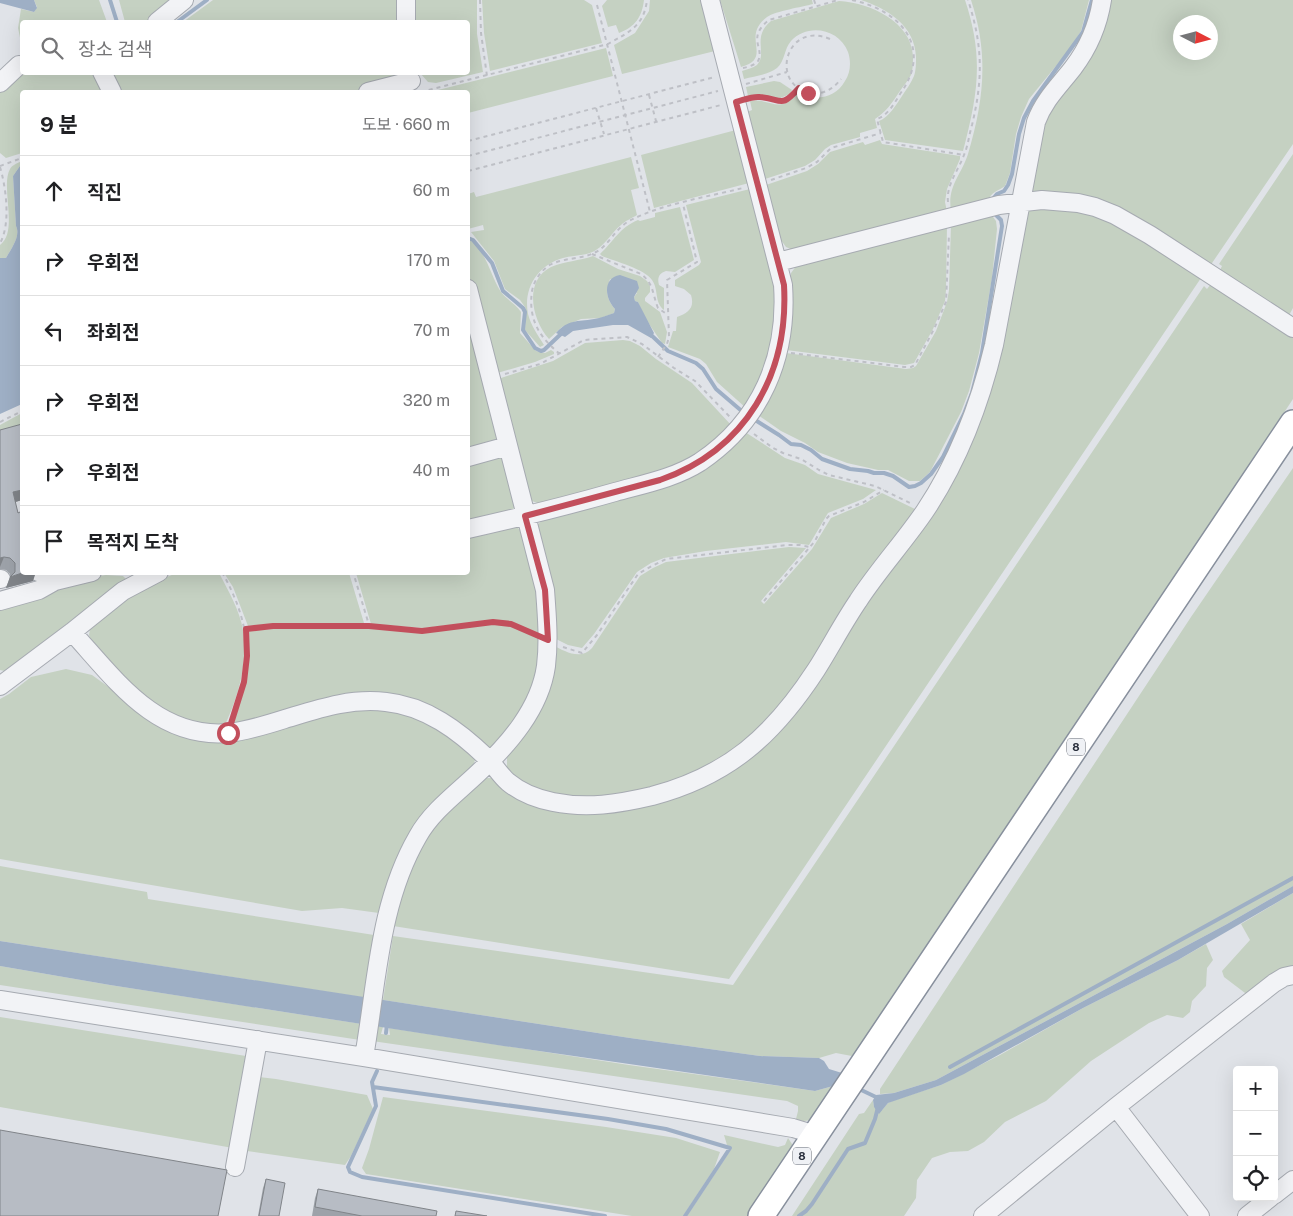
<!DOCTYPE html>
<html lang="ko">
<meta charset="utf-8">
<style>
body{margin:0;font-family:"Public Sans","Noto Sans KR",sans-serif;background:#f6f6f6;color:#202124}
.controls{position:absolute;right:15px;bottom:15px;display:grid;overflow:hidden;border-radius:5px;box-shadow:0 5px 20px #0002}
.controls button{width:45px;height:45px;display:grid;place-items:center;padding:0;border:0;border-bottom:1px solid #e0e0e0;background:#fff;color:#202124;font:25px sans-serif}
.compass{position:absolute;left:1173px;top:15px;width:45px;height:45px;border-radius:50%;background:#fff;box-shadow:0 5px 20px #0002;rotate:96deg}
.stop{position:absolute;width:15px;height:15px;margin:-11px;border:4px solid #c24f5c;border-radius:50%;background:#fff}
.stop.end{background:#c24f5c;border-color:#fff;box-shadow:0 1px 5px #0008}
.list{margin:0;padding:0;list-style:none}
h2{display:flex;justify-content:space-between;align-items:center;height:65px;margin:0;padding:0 20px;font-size:21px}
h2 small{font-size:16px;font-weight:400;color:#757577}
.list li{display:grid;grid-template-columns:32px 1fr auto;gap:15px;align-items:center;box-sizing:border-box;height:70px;padding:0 20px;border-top:1px solid #e0e0e0}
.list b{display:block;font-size:19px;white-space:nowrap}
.list em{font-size:16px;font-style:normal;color:#757577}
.icon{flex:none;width:28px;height:28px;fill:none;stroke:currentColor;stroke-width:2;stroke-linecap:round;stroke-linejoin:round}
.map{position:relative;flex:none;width:1293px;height:1216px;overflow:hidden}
.search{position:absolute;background:#fff;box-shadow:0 5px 20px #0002;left:20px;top:20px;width:450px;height:55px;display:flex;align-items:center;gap:12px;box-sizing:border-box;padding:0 18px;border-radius:5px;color:#757577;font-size:19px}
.panel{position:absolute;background:#fff;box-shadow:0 5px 20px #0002;left:20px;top:90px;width:450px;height:485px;border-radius:5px}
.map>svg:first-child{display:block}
.green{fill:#c5d1c2;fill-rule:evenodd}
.water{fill:#9eafc5}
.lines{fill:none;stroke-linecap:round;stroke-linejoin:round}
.stream{stroke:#9eafc5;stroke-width:4}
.minor-casing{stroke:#a6aab1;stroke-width:20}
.highway-casing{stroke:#88909d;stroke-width:28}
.path{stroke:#bec0c6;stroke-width:2;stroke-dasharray:4 4;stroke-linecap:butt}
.minor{stroke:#f2f3f6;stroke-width:18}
.highway{stroke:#fff;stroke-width:25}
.wall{fill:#9da2a9}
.shaded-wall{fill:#808489}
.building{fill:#b7bcc4;stroke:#808489}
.route{stroke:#c24f5c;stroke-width:6}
.labels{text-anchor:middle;stroke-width:5;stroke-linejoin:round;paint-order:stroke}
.shield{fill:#eff1f5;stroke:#656a74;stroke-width:1}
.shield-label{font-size:11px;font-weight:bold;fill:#2a303d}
</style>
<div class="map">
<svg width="1293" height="1216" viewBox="0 0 1293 1216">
<rect width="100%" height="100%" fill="#e0e3e8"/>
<path class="green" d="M 34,0 L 99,0 L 107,22 L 22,22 L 22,47 L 18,28 L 21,9 L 34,12 L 37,7 Z
M 119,0 L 174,0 L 148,22 L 125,22 Z
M 213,0 L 403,0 L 403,22 L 183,22 Z
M 411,0 L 477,0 L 477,34 L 483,72 L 436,83 L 428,82 L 420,73 L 468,72 L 468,22 L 413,22 Z
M 482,0 L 584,0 L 592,5 L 602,43 L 490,71 L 484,33 Z
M 607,0 L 644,0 C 642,17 635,27 619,33 L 616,25 L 608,27 L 602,6 Z
M 650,0 L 703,0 L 715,51 L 622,74 L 614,45 L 635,33 L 649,11 Z
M 720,0 L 812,0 L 813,4 C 802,7 776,11 767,17 C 740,37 774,58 741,67 Z
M 861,0 L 965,0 C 984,57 978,94 963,151 L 885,140 L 879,121 C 889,117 896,105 902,96 C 906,90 911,83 914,76 C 916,71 916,63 916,57 C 915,26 888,9 861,0 Z
M 971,0 L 1089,0 L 1081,31 L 1069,50 L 1029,99 L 1021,117 L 1016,134 L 1010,173 L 1005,186 C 998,191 991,192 988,201 L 951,211 C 947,186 961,176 968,154 C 984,100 989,54 971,0 Z
M 1108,0 L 1293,0 L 1293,144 L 1210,266 L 1141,220 L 1040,194 L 1034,192 L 1031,188 L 1036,137 ZM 1180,22 L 1210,22 L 1210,52 L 1180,52 Z
M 839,1 C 870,3 911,21 913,56 C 913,62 913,70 911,75 C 908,81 903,86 900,91 C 892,103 886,112 875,119 L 877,128 L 860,133 L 860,137 L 831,145 L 825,149 L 815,160 L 805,166 L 765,179 L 747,112 L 752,110 L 750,101 C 763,98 775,108 786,103 C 790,101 794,96 798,93 C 815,101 835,99 845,81 C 851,72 851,61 848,52 C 839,28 807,23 791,41 C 784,49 785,61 777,68 C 768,75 755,76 744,79 L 742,71 C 747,69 753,68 757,65 C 768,54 751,37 771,21 Z
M 606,48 L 613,76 L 468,113 L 468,92 L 430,92 Z
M 24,73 L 98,73 L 107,92 L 22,92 L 22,153 L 6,158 L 0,153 L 0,90 Z
M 109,73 L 400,73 L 399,77 L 393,82 L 352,92 L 119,92 Z
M 774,81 L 780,82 L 792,90 L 790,94 L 778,99 L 764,95 L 748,96 L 746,87 Z
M 736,130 L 749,183 L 654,208 L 641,155 Z
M 880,140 L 882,144 L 960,156 L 960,159 L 947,189 L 945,202 L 947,212 L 793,250 L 786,247 L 781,240 L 766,185 L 807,171 L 818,164 L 830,152 L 863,142 L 865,145 Z
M 1293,154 L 1293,308 L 1288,317 L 1219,272 L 1222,266 L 1219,264 Z
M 631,157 L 639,188 L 631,190 L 637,215 C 632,218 625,221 621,225 C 612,232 606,244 596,250 C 587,256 573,255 563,258 C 538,265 523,288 528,314 C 531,326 538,335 544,345 L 540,347 L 525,330 L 526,311 L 525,307 L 520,300 L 505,289 L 494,261 L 471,232 L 484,230 L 483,225 L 468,229 L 468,194 L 474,192 L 476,197 Z
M 22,161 L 22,163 L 13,176 L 16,226 C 21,236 11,249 6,258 L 0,258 L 0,245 C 19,231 0,187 10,169 C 12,165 18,163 22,161 Z
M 754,188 L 778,285 L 774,351 L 746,408 L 717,382 L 706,364 L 700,359 L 668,347 L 673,331 L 676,331 L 677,317 C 688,313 695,308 691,295 L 684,289 L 675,286 L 675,280 L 699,265 L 701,262 L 686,205 Z
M 680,207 L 694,260 L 675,272 L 666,271 C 659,273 657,278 659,285 L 664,288 L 664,310 C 654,302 659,290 652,280 C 645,269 614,261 602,256 L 600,254 C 614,241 619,228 638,220 L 640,221 L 655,217 L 655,213 Z
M 1035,208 L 1087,211 L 1130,231 L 1201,278 L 729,979 L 393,926 L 395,912 L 423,837 L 441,812 L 485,778 L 494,778 L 605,810 L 760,746 L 969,444 L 1023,218 L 1028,211 Z
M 989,216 L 993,217 L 996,221 L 997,229 L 992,278 L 979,353 L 969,391 L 961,412 L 930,472 L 920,481 L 909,481 L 888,470 L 878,470 L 847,463 L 818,452 L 805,443 L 781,431 L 758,415 L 779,379 L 786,353 L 906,369 L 913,368 L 916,366 L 936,331 L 947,302 L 949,290 L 951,224 Z
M 947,225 L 946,290 L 945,301 L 933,329 L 914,363 L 905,365 L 786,350 L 791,273 L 797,265 Z
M 468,239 C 486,248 490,276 501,292 C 507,300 516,304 521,312 L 520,333 L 536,351 L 545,353 L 551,350 L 554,352 L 554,354 L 535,362 L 494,374 L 468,271 Z
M 593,256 L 618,269 L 640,276 L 647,281 L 650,286 L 650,292 L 645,298 L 645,301 L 660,312 L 667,332 L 665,344 L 662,343 L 645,318 L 638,302 L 635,301 L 634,297 L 637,293 L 610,279 C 606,291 606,299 615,309 L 614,313 L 601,318 L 581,319 L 562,327 L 549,339 C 532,320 523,281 551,267 C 565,261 579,261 593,256 Z
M 1211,284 L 1293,336 L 1293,399 L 857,1057 L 836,1053 L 819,1058 L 760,1056 L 630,1038 L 383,1000 L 393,936 L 733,985 L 1204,286 L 1207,289 Z
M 468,334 L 472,334 L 500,441 L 468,452 Z
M 623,340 L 630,341 L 640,346 L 656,359 L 692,383 L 732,426 L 682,465 L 543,505 L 529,500 L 495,380 L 553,361 L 585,343 Z
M 22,413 L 22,443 L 0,439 L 0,425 Z
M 745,432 L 785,458 L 805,465 L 818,474 L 876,490 L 863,499 L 828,513 L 809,545 L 786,542 L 706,551 L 664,558 L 651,563 L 637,572 L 594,634 L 582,648 L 568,645 L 552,637 L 536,526 L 545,518 L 619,498 Z
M 503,456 L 518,500 L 515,507 L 510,512 L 468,524 L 468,461 Z
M 1293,468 L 1293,886 L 1227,924 L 936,1080 L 894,1093 L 880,1094 L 880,1089 L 1191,617 Z
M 882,493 L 917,510 L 771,723 L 730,756 L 670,784 L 604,800 L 536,792 L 510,774 L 507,768 L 507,755 L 552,645 C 565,651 580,661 592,648 L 640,576 L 653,568 L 666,562 L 789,547 L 806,548 L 761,601 L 764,604 L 812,549 L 831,518 L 864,504 Z
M 515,526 L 526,534 L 545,636 L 513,623 L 492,620 L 424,628 L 371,624 L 356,573 L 468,572 L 468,536 Z
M 177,573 L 219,573 C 228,590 240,611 243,630 C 248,665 238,698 223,729 L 180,722 L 139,693 L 92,642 L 89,635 L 91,623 L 114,605 L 151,583 Z
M 224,573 L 349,573 L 364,623 L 273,624 L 248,626 L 233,587 Z
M 106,575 L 123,576 L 127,580 L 9,672 L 0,670 L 0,608 C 34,596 70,579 106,575 Z
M 493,624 L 511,626 L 545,641 L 536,692 L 497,747 L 486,747 L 401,700 L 232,728 C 244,693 249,667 249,630 L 273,629 L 369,628 L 421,633 Z
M 66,669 L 92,675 L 117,693 L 190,737 L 356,707 L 384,707 L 423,716 L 474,755 L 475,760 L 472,769 L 409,837 L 391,873 L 379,913 L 342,908 L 302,911 L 0,859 L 0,699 L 9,694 L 31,677 Z
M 0,866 L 147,892 L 148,899 L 374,935 L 367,998 L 0,941 Z
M 1293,893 L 1293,969 L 1249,996 L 1224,977 L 1222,971 L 1250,940 L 1241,924 Z
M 1206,944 L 1213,960 L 1207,968 L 1206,986 L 1192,1001 L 1190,1012 L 1183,1018 L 1167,1015 L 1149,1023 L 1091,1061 L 1046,1101 L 1005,1122 L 984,1142 L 968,1151 L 950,1152 L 932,1158 L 917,1180 L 916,1198 L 904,1216 L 792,1216 L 859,1114 L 864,1113 L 873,1100 L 874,1107 L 882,1110 L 888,1103 L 892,1101 L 941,1085 L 1000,1055 L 1083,1008 L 1178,960 Z
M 0,966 L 110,985 L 362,1024 L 360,1040 L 0,985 Z
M 0,1017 L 246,1056 L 246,1067 L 233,1148 L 0,1107 Z
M 375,1026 L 383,1027 L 381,1034 L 390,1035 L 389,1028 L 629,1065 L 815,1091 L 833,1086 L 832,1093 L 815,1120 L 803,1121 L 796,1119 L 798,1111 L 798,1106 L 787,1101 L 372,1041 Z
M 259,1077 L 276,1079 L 367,1095 L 373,1109 L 351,1156 L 345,1165 L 247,1151 Z
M 383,1097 L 606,1127 L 676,1138 L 720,1152 L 714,1169 L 683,1216 L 632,1216 L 366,1174 L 362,1168 L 369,1149 Z
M 724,1135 L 778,1147 L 785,1145 L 788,1138 L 792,1144 L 792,1150 L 752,1216 L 687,1216 L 732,1148 L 727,1145 Z"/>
<path class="water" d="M 0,0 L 34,0 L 37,8 L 34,12 L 0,3 Z
M 22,163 L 22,404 L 0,414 L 0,258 L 6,258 C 11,249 21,236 16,226 L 13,176 Z
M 620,275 L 637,281 L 639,288 L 634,297 L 635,301 L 638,302 L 654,333 L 651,338 L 628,325 L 613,325 L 573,331 L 565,337 L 556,333 C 569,319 576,322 594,319 C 601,318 607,315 614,313 L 615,309 C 605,299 602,278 620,275 Z
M 1293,886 L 1293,893 L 1178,960 L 1083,1008 L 964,1074 L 941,1085 L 888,1103 L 879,1114 L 874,1107 L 873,1100 L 876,1095 L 894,1093 L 936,1080 L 1227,924 Z
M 0,941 L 630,1038 L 760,1056 L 819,1058 L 824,1061 L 829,1069 L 842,1073 L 833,1086 L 815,1091 L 497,1045 L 110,985 L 0,966 Z"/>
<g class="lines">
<path class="stream" d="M 110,0 L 117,22
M 177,22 L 207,0
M 992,200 L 997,194 L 1004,191 L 1008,185 L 1012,174 L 1019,134 L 1024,118 L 1033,101 L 1083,32 L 1092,0
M 468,238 L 473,240 L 492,263 L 503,291 L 523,308 L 525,312 L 523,330 L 535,348 L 541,351 L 544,350 L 563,332
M 650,334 L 668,351 L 696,363 L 703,369 L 716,389 L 744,413
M 752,418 L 779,435 L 791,444 L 801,445 L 811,450 L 822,459 L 850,469 L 868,471 L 874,473 L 884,473 L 893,476 L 909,487 L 915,486 L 921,483 L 931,474 L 943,457 L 964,414 L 972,393 L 982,353 L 1002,226 L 1001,220 L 993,212
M 386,1033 L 387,1024
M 950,1067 L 1293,878
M 377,1071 L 372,1082 L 376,1106 L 348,1167 L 350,1172 L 362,1177 L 605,1216
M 373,1087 L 608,1119 L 666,1129 L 730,1148 L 685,1216
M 857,1088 L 878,1098
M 799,1216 L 806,1211 L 812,1204 L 848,1149 L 865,1143 L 875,1119 L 878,1107"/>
<defs>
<path id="minor" d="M 157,22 L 184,0
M 406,22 L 406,0
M 102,72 L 112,92
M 0,83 L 19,65
M 368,92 L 411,81
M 778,262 L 999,205 L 1042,200 L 1078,203 L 1095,207 L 1115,215 L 1150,235 L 1293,328
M 468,457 L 508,446
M 468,529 C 517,518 566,506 615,492 C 644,484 675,478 700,462 C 761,421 788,357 783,285 L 710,0
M 38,572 L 61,579
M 0,579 L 1,579
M 0,601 L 39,590 L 55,581 L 92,572
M 72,632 C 115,679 156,739 228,733 C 248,731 269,724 288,718 C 321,708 351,698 386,702 C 426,706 459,731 487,758 C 495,766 500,775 508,782 C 520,792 537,799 553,802 C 587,809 618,804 652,796 C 728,776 773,736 816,670 C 830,648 843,623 858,601 C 878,570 904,542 925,511 C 959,460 980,404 994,345 L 1036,122 C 1044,100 1059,86 1073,68 C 1089,47 1098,26 1102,0
M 0,686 L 72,632 L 123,591 L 159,572
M 0,1000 L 364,1057 L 793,1128 L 816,1135
M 364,1057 C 377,983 379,903 418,836 C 432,811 457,793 478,773 C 508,745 540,709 546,666 C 549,641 547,616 545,590 L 468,289
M 1116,1107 L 1200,1216
M 235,1167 L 258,1040
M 1274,1195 L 1293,1180
M 983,1216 L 1116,1107 L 1274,983 L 1284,977 L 1293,975
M 1247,1216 L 1271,1197"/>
<path id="highway" d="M 761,1216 L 1293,423"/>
</defs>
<use href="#minor" class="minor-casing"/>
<use href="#highway" class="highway-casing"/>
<path class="path" d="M 480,0 L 481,33 L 487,76
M 814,0 L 816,6
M 852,0 C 900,10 934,47 900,94 C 894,104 888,115 877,119 L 883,142 L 964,155
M 597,5 L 650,212
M 830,39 C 785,20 769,86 811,93 C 824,95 834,88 841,79
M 743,68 C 748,67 755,65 758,61 C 765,48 746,38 769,20 L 838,0
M 746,84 L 787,72
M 421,92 L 608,44 C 629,32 644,26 647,0
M 649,95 L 656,121
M 750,98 C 775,92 775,115 799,88
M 596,108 L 604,134
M 468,141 L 715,77
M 468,156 L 718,91
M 0,166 L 22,158
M 0,167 C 6,187 11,224 0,243
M 468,171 L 721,105
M 771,180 L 806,168 L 817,162 L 831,148 L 881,133
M 948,202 C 946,185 958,171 964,155 C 968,146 969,135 972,125 C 983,79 983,46 968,0
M 592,254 L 641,274 C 654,284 652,293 658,308 L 668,315
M 791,353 L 904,367 L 911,367 L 915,365 L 934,329 L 946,302 L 949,234
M 560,354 C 539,337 528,319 532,291 C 534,281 540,272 548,266 C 563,257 581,260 596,252 C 609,245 615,229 629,221 C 661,204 707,197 743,188
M 658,357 L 667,344 L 669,337 L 667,280 L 697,262 L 683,204
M 505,374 L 540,364 L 584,340 L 627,337 L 642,344 L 674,368 L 695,381 L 730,417
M 0,422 L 22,411
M 754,434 L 773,448 L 783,453 L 801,459 L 819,470 L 829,475 L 875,486 L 912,504
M 222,572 C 251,624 254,663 232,718
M 764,601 L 815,541 L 826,519 L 829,516 L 864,502 L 884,490
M 369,625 L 422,631 L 493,622 L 511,625 L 533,634
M 246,629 L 273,626 L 369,625 L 353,572
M 563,647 L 582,653 L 597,635 L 638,574 L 652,566 L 666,559 L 787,545 L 800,545 L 810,547"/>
<use href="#minor" class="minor"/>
<use href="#highway" class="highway"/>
</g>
<path class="wall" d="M 22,425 L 22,500 L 15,502 L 33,581 L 6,588 L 10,577 L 10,574 L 6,570 L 0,569 L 0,430 Z
M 266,1179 L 279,1216 L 258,1216 L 263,1188 Z
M 318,1189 L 436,1216 L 312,1216 L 315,1198 Z"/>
<path class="shaded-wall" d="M 22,490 L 22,500 L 9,504 L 13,492 Z
M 4,557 L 0,567 L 0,558 Z
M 25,572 L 36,572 L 33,581 L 6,588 L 10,577 Z"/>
<path class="building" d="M 22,424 L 22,490 L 13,492 L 18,513 L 22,511 L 22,572 L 25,572 L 10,577 L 15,572 L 15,563 L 10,558 L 4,557 L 0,558 L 0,430 Z
M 0,1130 L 227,1170 L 218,1216 L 0,1216 Z
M 266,1179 L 285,1183 L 279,1216 L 259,1216 Z
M 318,1189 L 437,1211 L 436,1216 L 362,1216 L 315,1207 Z
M 456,1211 L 487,1216 L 455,1216 Z"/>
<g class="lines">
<path class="route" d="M 228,733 L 244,682 L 247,656 L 246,629 L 273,626 L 369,626 L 422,631 L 493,622 L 511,624 L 548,640 L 545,590 L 525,516 L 660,480 C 746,450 789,374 784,285 L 736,102 C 744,100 752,96 760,97 C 783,99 780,109 799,88 L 808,93"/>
</g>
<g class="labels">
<g class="shield">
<rect x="1067" y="738.5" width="18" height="17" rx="4"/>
<rect x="793" y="1147.5" width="18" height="17" rx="4"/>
</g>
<g class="shield-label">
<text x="1076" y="751">8</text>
<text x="802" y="1160">8</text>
</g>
</g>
</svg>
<div class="controls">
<button>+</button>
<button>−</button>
<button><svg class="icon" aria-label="locate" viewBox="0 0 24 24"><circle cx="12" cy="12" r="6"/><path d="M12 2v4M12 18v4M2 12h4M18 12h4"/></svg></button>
</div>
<svg class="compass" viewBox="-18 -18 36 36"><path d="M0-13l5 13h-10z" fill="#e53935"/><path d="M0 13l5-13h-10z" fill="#757577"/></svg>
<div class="stop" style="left:228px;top:733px"></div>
<div class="stop end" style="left:808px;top:93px"></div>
<div class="search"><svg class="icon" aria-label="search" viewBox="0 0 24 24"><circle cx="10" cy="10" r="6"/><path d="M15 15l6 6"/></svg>장소 검색</div>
<section class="panel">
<h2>9 분<small>도보 · 660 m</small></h2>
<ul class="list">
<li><svg class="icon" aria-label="ahead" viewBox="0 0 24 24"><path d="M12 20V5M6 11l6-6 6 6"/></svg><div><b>직진</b></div><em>60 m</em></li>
<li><svg class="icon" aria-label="right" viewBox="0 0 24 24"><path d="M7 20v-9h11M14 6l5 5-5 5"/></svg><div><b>우회전</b></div><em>170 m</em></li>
<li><svg class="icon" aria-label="left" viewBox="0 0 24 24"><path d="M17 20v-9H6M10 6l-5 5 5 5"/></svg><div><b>좌회전</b></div><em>70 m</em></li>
<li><svg class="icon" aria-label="right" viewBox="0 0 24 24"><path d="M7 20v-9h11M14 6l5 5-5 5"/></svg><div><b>우회전</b></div><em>320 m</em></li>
<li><svg class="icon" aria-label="right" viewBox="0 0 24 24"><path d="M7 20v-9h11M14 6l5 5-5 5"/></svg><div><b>우회전</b></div><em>40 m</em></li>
<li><svg class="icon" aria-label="arrive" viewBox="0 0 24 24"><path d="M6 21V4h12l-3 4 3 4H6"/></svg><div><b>목적지 도착</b></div></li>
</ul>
</section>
</div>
